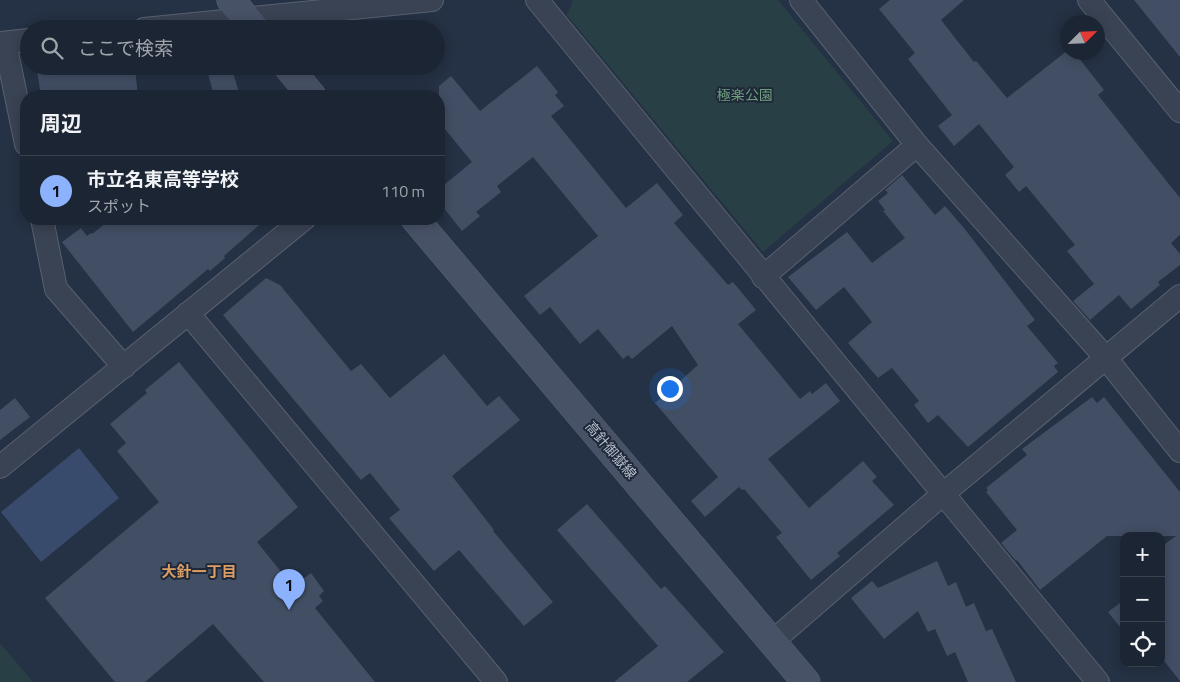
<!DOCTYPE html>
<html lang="ja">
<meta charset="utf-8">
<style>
body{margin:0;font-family:"Titillium Web","Noto Sans JP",sans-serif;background:#252d3b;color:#f1f3f6}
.controls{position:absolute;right:15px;bottom:15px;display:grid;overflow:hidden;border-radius:10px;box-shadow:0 2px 12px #0003}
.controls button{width:45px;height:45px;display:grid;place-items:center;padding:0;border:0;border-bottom:1px solid #3a424e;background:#1c2533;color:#f1f3f6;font:25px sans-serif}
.compass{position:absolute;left:1060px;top:15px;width:45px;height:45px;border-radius:50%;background:#1c2533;box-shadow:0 2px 12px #0003;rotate:66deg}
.you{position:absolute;left:669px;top:388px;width:18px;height:18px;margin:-12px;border:4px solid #fff;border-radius:50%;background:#1a73e8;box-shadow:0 0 0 8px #1a73e833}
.badge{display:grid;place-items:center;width:32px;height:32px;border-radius:50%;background:#8cb2fd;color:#111;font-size:16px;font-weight:700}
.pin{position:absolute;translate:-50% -41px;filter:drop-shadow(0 1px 2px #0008)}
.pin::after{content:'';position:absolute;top:26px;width:18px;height:15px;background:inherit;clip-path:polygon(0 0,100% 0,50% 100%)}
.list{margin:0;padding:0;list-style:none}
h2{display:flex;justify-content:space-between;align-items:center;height:65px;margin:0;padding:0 20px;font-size:21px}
h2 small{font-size:16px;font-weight:400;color:#a0a5ac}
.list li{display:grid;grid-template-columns:32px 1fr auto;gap:15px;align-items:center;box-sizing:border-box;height:70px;padding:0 20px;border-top:1px solid #3a424e}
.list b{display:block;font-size:19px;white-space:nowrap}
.list p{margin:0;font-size:16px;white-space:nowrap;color:#a0a5ac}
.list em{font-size:16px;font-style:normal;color:#a0a5ac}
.icon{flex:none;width:28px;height:28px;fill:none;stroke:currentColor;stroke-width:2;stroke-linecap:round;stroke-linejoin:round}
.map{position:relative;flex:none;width:1180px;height:682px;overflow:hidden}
.search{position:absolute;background:#1c2533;box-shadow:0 2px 12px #0003;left:20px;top:20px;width:425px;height:55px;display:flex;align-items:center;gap:12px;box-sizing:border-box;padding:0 18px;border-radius:28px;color:#a0a5ac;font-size:19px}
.panel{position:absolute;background:#1c2533;box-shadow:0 2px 12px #0003;left:20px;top:90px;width:425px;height:135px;border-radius:20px}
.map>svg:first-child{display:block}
.green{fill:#284045}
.water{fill:#384b6c}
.building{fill:#424e64}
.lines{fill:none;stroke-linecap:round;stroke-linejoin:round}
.street-casing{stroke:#586171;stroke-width:24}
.secondary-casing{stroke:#586171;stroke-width:29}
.street{stroke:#3a4353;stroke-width:22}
.secondary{stroke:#485267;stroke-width:28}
.labels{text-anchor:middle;stroke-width:4;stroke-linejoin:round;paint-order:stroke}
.park-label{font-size:14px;fill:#6d9f7b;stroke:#1f2839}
.street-label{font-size:14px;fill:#b7bfcd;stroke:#1f2839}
.neighbourhood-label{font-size:15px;font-weight:bold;fill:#dc9e64;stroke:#1f2839}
</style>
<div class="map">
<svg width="1180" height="682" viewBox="0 0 1180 682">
<rect width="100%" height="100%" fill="#253144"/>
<path class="green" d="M 573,0 L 778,0 L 893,141 L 763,252 L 567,15 Z
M 0,643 L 33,682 L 0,682 Z"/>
<path class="water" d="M 79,448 L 119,498 L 41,562 L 1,512 Z"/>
<path class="building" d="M 890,0 L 964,0 L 941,20 L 974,62 L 976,61 L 1007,98 L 1068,50 L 1068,52 L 1074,52 L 1104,90 L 1098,95 L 1180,198 L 1180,235 L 1171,243 L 1180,254 L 1180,265 L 1158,282 L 1160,285 L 1131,309 L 1119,295 L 1090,320 L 1073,301 L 1094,284 L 1067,251 L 1075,245 L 1026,186 L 1019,192 L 1005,175 L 1014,167 L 979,124 L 954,146 L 938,126 L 952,115 L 908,59 L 915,53 L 879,9 Z
M 1134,0 L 1180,0 L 1180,57 Z
M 70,66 L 74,66 L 75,72 L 131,66 L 131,69 L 135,69 L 138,96 L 41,96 L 37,71 Z
M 206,66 L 231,66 L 240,96 L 214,96 Z
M 537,66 L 558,92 L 555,95 L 564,106 L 551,116 L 626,208 L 657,183 L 683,215 L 674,223 L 728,285 L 733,282 L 756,310 L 738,324 L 800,399 L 810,391 L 812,394 L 826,383 L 840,401 L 768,459 L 809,508 L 863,461 L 877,477 L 872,481 L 894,505 L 837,553 L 840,556 L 811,580 L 776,537 L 782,533 L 744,489 L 742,490 L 739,487 L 705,517 L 691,501 L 718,477 L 655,403 L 698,365 L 672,326 L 632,359 L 628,355 L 623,359 L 598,329 L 580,344 L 550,307 L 540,315 L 524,296 L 598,236 L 533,157 L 497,186 L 501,192 L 476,212 L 480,216 L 462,231 L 439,202 L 439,189 L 472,162 L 439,122 L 439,86 L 451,76 L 480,111 Z
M 902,175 L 935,215 L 945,206 L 964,228 L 1035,320 L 1027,326 L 1058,363 L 1054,366 L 1058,372 L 968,447 L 938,415 L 928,423 L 914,405 L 919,401 L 892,368 L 878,378 L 848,343 L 872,322 L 844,287 L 816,310 L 788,277 L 847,232 L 872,263 L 905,238 L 883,211 L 885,210 L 878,201 L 888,193 L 885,190 Z
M 111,219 L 266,219 L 224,256 L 225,258 L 210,271 L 208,269 L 133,332 L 62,242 L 81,228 L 87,236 L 91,233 L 92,234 Z
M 266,278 L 280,285 L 351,371 L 361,364 L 390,398 L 444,354 L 487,406 L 499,396 L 520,420 L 452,476 L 494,530 L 493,531 L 553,602 L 524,626 L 459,550 L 434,571 L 389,518 L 400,510 L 370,473 L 361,480 L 223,315 Z
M 179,362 L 298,507 L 257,542 L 291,584 L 294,582 L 296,584 L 311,573 L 324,591 L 319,596 L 323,601 L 315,608 L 375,682 L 264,682 L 213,624 L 145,682 L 115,682 L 45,598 L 159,502 L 117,451 L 126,443 L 110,424 L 147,393 L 145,390 Z
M 1092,397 L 1097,403 L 1104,397 L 1180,492 L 1180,681 L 1161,657 L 1161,547 L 1176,536 L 1107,536 L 1040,590 L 1017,560 L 1016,561 L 1001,543 L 1017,530 L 986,492 L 988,490 L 986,488 L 1027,455 L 1022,449 Z
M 15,398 L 30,417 L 0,440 L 0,410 Z
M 587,504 L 661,589 L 665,586 L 724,652 L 687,682 L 614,682 L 658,646 L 557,530 Z
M 937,561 L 948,586 L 956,582 L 966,607 L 974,603 L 986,631 L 992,629 L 1016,682 L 968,682 L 955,652 L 947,656 L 935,629 L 928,632 L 918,611 L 884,639 L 851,598 L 872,581 L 878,588 Z
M 1124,600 L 1124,632 L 1108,612 Z"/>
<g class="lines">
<defs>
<path id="street" d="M 537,0 L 1098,682
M 801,0 L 917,145 L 1105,357 L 1180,451
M 1089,0 L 1180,111
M 144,29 L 432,0
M 0,43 L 29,40
M 5,43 L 26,144
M 42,219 L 56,289 L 124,367
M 763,277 L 917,145
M 188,313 L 496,682
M 0,467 L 304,219
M 773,641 L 943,494 L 1180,296"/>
<path id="secondary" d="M 231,0 L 255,29
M 287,66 L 312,96
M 415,219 L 806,682"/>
</defs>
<use href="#street" class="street-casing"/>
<use href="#secondary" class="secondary-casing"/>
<use href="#street" class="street"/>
<use href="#secondary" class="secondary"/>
</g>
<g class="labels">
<g class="park-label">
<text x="745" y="100">極楽公園</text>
</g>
<g class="street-label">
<text transform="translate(611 450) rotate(50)" y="5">高針御嶽線</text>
</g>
<g class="neighbourhood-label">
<text x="199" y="577">大針一丁目</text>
</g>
</g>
</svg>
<div class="controls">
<button>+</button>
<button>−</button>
<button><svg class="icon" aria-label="locate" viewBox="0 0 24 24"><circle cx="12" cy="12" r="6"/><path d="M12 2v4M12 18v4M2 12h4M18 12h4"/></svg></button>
</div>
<svg class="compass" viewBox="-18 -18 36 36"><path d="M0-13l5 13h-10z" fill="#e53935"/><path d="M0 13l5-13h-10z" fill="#a0a5ac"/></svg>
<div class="you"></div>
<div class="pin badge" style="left:289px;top:610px">1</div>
<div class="search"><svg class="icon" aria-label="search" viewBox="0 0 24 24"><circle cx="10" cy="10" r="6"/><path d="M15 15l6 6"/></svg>ここで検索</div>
<section class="panel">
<h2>周辺<small></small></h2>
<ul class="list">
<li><span class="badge">1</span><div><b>市立名東高等学校</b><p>スポット</p></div><em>110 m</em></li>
</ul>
</section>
</div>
